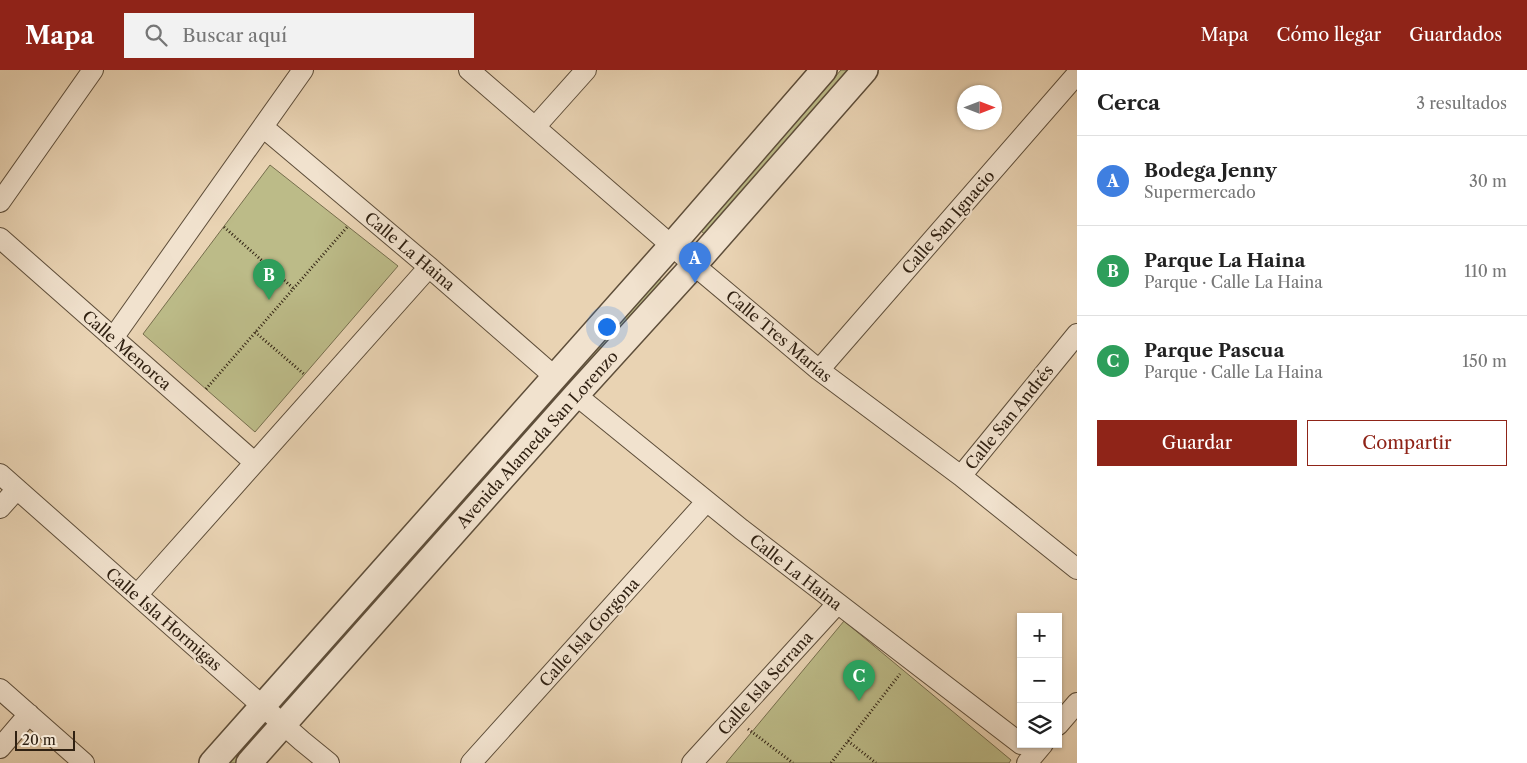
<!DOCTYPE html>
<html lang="es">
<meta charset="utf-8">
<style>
body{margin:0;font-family:"Libre Caslon Text",serif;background:#f2f2f2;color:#222}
.controls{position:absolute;right:15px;bottom:15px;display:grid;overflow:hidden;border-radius:0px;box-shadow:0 1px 4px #0004}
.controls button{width:45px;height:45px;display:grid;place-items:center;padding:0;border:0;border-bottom:1px solid #e0e0e0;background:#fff;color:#222;font:25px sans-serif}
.compass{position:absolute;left:957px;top:15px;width:45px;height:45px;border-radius:50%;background:#fff;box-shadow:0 1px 4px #0004;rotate:90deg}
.scale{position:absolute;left:15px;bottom:12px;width:60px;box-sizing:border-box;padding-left:5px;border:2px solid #302112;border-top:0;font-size:14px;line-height:18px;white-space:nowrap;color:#302112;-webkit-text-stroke:4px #f1e2ce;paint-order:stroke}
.you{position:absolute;left:606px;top:256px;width:18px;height:18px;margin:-12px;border:4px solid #fff;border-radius:50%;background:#1a73e8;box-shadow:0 0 0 8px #1a73e833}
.badge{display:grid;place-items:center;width:32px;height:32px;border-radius:50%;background:#8f2418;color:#fff;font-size:16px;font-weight:700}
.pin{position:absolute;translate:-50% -41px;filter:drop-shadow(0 1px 2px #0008)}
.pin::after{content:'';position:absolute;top:26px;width:18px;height:15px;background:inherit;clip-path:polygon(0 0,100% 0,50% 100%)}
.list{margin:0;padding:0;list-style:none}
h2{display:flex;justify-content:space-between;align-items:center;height:65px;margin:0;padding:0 20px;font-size:21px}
h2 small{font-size:16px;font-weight:400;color:#767676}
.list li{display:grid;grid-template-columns:32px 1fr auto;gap:15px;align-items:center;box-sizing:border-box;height:90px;padding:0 20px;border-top:1px solid #e0e0e0}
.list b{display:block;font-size:19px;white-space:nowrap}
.list p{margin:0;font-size:16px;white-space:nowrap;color:#767676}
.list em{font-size:16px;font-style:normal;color:#767676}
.actions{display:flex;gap:10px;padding:15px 20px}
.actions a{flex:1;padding:11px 0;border:1px solid #8f2418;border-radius:0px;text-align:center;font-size:18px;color:#8f2418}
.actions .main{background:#8f2418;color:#fff}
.icon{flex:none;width:28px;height:28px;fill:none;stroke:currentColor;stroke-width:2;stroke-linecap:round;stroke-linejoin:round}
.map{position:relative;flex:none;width:1077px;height:693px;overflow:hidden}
header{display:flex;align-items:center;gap:30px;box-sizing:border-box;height:70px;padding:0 25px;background:#8f2418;color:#fff}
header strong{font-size:24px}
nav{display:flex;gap:28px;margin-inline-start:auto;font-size:18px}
.search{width:350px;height:45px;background:#f2f2f2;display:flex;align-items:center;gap:12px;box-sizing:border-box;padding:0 18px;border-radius:0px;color:#767676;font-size:19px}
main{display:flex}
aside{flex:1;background:#fff}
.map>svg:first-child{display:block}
.green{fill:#bcbb88;stroke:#766e4d}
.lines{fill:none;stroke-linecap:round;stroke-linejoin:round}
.minor-casing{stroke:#5e4e3a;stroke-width:22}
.tertiary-casing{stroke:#5e4e3a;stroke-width:28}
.path{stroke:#302112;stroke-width:3;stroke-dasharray:1 2.5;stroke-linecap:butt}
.minor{stroke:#f1e2ce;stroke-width:20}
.tertiary{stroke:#f1e2ce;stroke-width:25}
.labels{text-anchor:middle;stroke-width:4.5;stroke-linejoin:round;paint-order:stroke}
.street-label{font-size:16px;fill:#302112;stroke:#f1e2ce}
</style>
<header>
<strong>Mapa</strong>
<div class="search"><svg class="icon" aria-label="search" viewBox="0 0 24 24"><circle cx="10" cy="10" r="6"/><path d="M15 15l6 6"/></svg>Buscar aquí</div>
<nav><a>Mapa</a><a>Cómo llegar</a><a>Guardados</a></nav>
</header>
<main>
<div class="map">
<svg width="1077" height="693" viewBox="0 0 1077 693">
<rect width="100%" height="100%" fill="#e9d3b3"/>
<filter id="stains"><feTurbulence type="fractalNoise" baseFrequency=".004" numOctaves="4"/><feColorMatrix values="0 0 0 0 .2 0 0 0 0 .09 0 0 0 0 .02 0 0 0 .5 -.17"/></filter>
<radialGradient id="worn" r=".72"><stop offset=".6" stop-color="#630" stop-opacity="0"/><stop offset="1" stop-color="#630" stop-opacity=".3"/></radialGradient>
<path class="green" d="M 841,0 L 857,0 L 709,168 L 700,160 Z
M 270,95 L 398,196 L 255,362 L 143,264 Z
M 656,206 L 666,215 L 299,628 L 288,619 Z
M 844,551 L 1011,690 L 1009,693 L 726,693 Z
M 248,663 L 258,674 L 241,693 L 223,693 Z"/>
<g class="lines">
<defs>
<path id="minor" d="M 469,0 L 694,195 L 819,300 L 961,406 L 1077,499
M 263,57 L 429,197 L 555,307
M 535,57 L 586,0
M 0,132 L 93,0
M 0,168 L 254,392
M 113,268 L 303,0
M 819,300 L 1077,4
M 576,325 L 741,459 L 1021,674
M 0,404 L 302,671 L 329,693
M 961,406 L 1077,264
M 0,438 L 17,419
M 137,525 L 429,197
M 0,619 L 84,693
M 1058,655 L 1077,633
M 0,678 L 29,644
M 471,693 L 706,432
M 692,693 L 837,534
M 1027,693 L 1043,674"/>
<path id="tertiary" d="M 212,693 L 672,175 L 824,0
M 249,693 L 576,325 L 694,195 L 865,0"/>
</defs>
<use href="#minor" class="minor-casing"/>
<use href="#tertiary" class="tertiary-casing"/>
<path class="path" d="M 224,157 L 293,218
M 255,262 L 305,305
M 206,319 L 348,156
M 748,659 L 793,693
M 848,671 L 876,693
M 831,693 L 900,604"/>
<use href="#minor" class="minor"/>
<use href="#tertiary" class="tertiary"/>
</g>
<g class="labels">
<g class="street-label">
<text transform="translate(948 152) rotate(-49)" y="6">Calle San Ignacio</text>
<text transform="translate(410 181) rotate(40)" y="6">Calle La Haina</text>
<text transform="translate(779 266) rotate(40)" y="6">Calle Tres Marías</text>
<text transform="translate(127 280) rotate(41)" y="6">Calle Menorca</text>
<text transform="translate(1009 347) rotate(-51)" y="6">Calle San Andrés</text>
<text transform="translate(537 369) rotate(-48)" y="6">Avenida Alameda San Lorenzo</text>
<text transform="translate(796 502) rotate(38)" y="6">Calle La Haina</text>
<text transform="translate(164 549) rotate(41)" y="6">Calle Isla Hormigas</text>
<text transform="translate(589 562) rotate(-48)" y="6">Calle Isla Gorgona</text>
<text transform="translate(765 613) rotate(-48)" y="6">Calle Isla Serrana</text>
</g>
</g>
<rect width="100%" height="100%" filter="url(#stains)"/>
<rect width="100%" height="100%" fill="url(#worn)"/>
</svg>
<div class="controls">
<button>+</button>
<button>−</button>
<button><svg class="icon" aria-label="layers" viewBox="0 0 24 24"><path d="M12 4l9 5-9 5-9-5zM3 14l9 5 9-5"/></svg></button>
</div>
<svg class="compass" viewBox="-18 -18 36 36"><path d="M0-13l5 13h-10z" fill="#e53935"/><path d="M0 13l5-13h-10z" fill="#767676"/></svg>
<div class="scale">20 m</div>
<div class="you"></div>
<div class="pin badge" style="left:695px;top:213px;background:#3f7fe0">A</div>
<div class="pin badge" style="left:269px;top:230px;background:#2e9e5b">B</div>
<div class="pin badge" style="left:859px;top:631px;background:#2e9e5b">C</div>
</div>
<aside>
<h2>Cerca<small>3 resultados</small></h2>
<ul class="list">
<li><span class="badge" style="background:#3f7fe0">A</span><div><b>Bodega Jenny</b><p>Supermercado</p></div><em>30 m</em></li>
<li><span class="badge" style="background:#2e9e5b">B</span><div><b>Parque La Haina</b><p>Parque · Calle La Haina</p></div><em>110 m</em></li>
<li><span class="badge" style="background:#2e9e5b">C</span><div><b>Parque Pascua</b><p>Parque · Calle La Haina</p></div><em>150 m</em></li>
</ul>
<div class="actions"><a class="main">Guardar</a><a>Compartir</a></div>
</aside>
</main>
